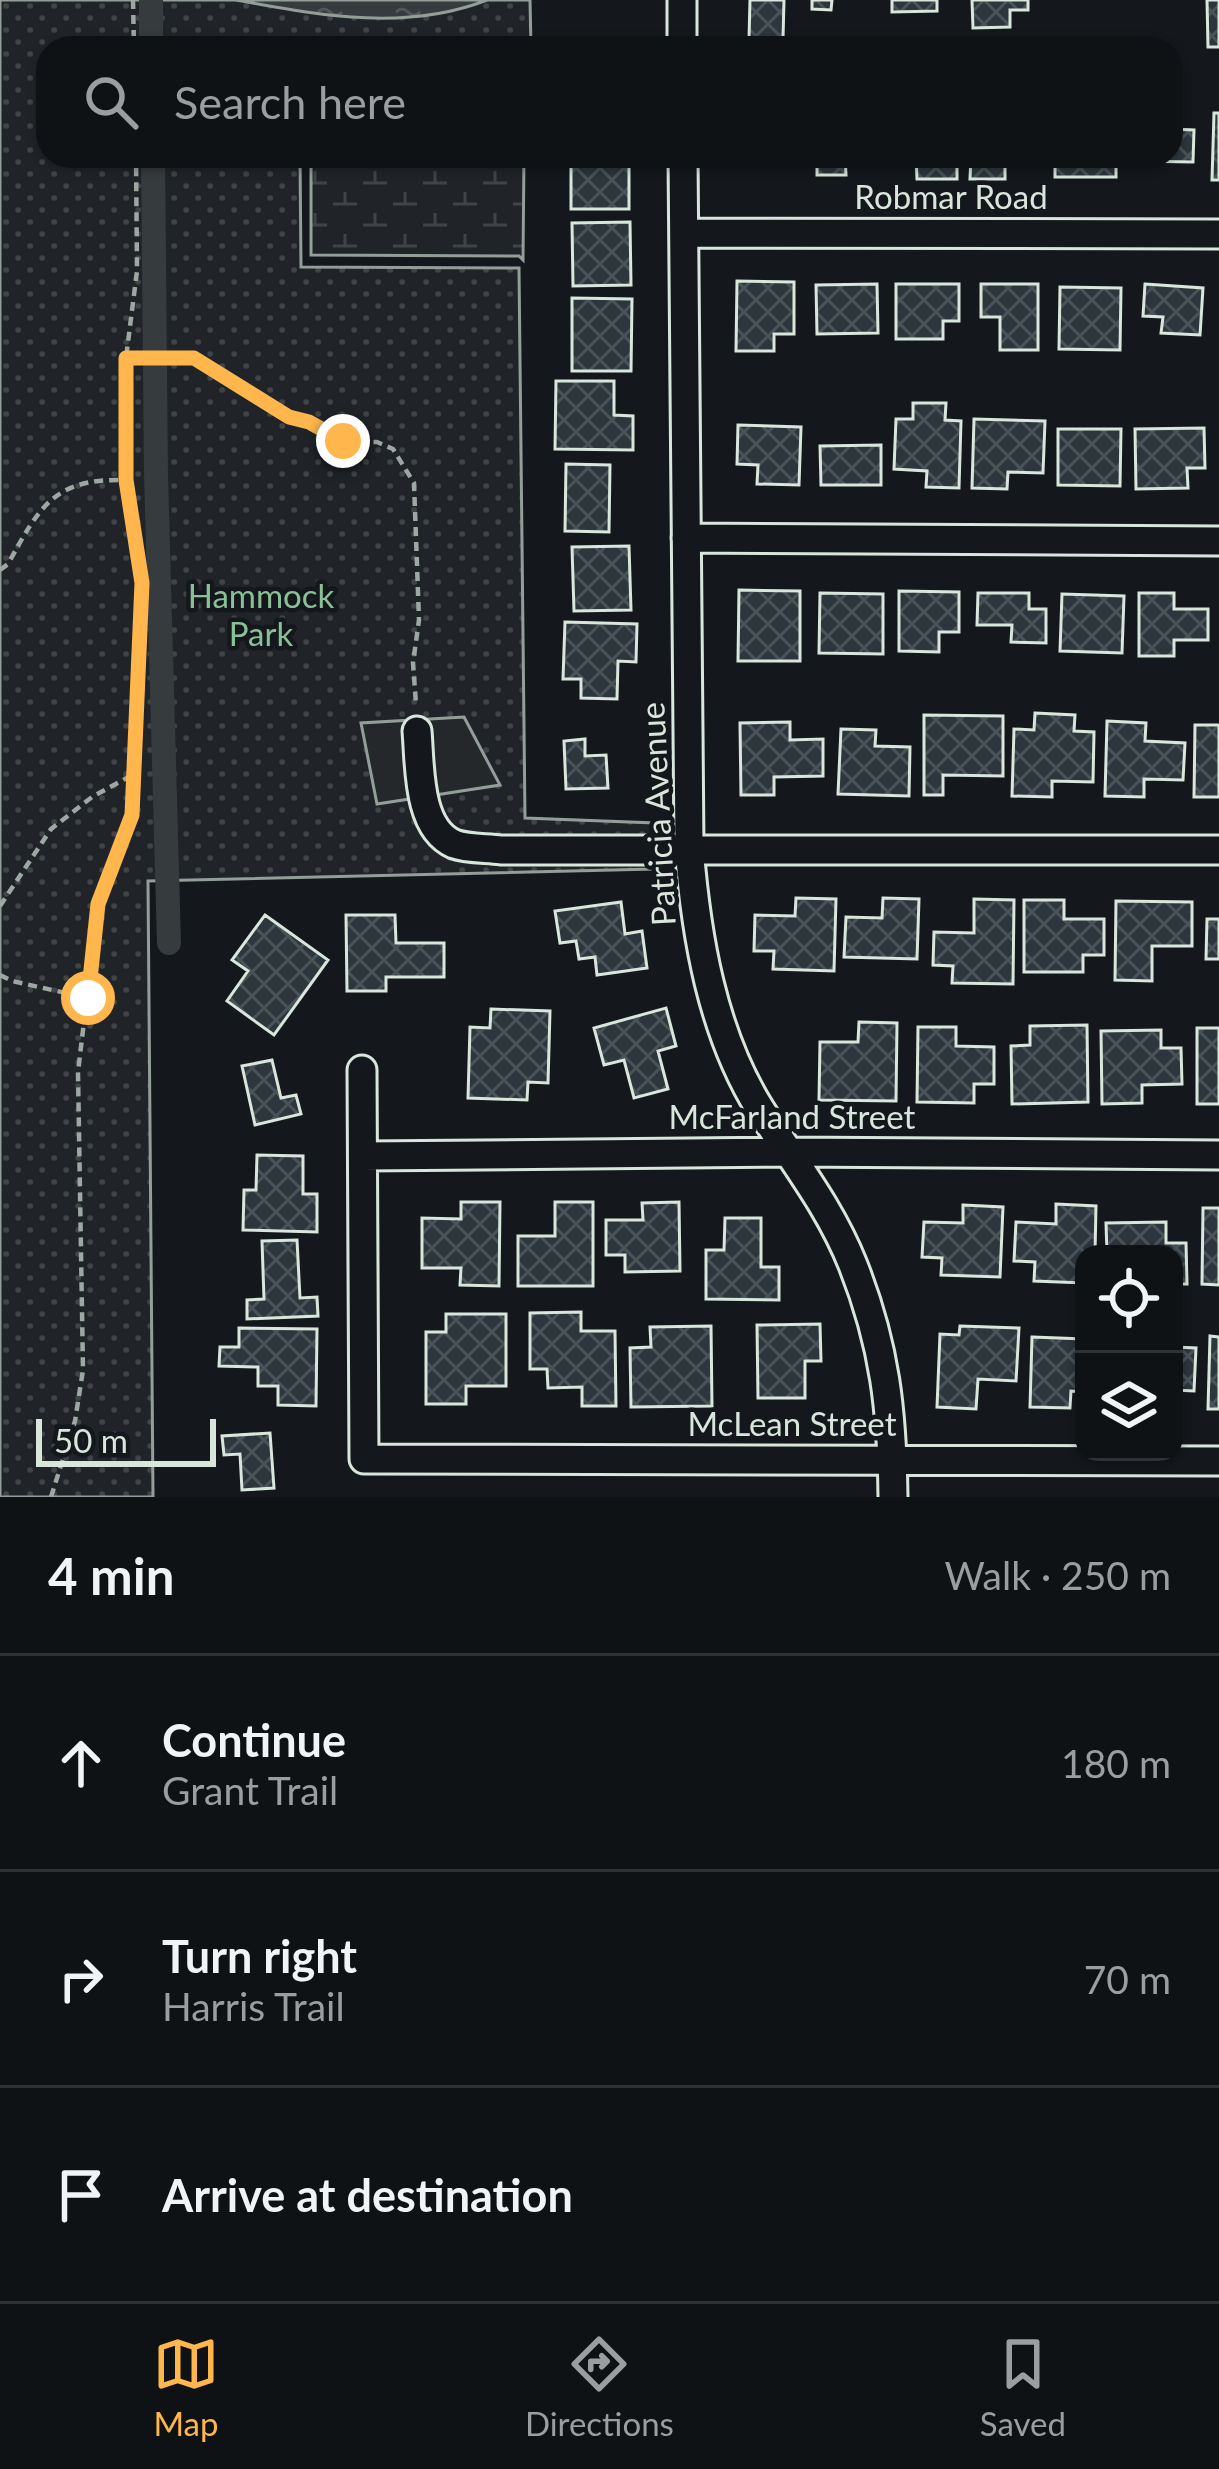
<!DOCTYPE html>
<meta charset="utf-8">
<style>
body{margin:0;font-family:Lato,sans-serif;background:#1d2022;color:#f1f3f6}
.controls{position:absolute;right:36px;bottom:36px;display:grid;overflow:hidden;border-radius:24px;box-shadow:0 3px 9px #0004}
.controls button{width:108px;height:108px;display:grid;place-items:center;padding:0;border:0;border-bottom:3px solid #2f3234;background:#0f1215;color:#f1f3f6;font:60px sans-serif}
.scale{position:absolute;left:36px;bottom:30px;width:180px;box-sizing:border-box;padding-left:12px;border:6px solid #d8e6dc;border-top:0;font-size:33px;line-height:42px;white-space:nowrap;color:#d8e6dc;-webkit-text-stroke:9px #14181c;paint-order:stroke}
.stop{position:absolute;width:36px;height:36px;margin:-27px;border:9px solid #ffb74d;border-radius:50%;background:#fff}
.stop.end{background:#ffb74d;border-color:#fff;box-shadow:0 3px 12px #0008}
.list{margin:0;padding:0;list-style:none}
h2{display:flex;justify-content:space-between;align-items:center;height:156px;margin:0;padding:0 48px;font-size:51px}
h2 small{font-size:39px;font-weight:400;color:#9b9ea0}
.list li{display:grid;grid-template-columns:78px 1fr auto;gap:36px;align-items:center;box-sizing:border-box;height:216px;padding:0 48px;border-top:3px solid #2f3234}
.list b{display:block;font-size:45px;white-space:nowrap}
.list p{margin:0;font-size:39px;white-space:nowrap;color:#9b9ea0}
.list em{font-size:39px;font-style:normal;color:#9b9ea0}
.icon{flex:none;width:66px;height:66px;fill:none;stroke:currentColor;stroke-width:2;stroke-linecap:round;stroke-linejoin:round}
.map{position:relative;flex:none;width:1219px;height:1497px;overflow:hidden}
.search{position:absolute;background:#0f1215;box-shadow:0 3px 9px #0004;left:36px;right:36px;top:36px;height:132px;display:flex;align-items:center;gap:30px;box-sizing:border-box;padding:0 42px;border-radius:36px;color:#9b9ea0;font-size:45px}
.sheet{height:804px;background:#0f1215}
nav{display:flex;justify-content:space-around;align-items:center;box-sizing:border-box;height:168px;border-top:3px solid #2f3234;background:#0f1215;font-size:33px;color:#9b9ea0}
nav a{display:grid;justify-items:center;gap:6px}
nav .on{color:#ffb74d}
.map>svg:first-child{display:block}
.wetland{fill:url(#wetland-marsh);stroke:#939e99;stroke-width:3}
.park{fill:url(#park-dots);stroke:#939e99;stroke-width:3}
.parking{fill:#24282b;stroke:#939e99;stroke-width:3}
.water{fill:url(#water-ripples);stroke:#939e99;stroke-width:3}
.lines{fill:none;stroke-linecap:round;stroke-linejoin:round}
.canal{stroke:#363b3e;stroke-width:24}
.building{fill:url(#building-cross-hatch);stroke:#d8e6dc;stroke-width:3}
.minor-casing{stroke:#d8e6dc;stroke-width:33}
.path{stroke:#9da8a2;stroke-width:4.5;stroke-dasharray:9 6;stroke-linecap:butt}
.minor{stroke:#14181c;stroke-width:27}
.route{stroke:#ffb74d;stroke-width:15}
.labels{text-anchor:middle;stroke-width:9;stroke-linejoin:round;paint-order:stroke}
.street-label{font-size:33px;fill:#d8e6dc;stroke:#14181c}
.park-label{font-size:33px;fill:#8ac095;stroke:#14181c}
</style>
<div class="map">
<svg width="1219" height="1497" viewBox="0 0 1219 1497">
<defs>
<pattern id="wetland-marsh" width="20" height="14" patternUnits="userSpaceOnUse" patternTransform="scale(3)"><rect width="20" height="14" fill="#202428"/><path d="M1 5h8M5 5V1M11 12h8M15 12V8" fill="none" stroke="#404447"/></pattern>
<pattern id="park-dots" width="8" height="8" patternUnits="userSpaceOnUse" patternTransform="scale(3)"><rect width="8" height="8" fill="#202428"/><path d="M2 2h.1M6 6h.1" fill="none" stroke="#404447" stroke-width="1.8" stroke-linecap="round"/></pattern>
<pattern id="water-ripples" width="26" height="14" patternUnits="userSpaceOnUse" patternTransform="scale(3)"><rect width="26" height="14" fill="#363b3e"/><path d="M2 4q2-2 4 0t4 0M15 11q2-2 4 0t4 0" fill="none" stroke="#525759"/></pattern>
<pattern id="building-cross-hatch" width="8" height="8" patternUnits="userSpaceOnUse" patternTransform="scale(3)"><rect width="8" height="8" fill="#2c363c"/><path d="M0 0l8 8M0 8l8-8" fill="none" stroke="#4a5358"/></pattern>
</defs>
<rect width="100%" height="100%" fill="#14181c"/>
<path class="wetland" d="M 311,156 L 524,156 L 523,260 L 519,256 L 311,255 Z"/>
<path class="park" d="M 0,0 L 530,0 L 531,48 L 48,48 L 48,156 L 300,156 L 301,267 L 519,268 L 525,818 L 655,823 L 654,869 L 148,881 L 153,1497 L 0,1497 Z"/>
<path class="parking" d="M 464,717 L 500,785 L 377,804 L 361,723 Z"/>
<path class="water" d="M 236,0 L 487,0 C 405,32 319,15 236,0 Z"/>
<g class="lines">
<path class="canal" d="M 151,0 L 151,48
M 153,156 L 156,474 L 169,943"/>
</g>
<path class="building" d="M 750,0 L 784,0 L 783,39 L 749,39 Z
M 812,0 L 832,0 L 831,10 L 812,9 Z
M 892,0 L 937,0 L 937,11 L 892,12 Z
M 972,0 L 1028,0 L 1028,10 L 1010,10 L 1010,27 L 973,28 Z
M 1207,0 L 1219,0 L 1219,47 L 1208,47 Z
M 1214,113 L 1219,113 L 1219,180 L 1212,180 Z
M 1171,129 L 1194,130 L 1193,162 L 1132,161 L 1132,156 L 1171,156 Z
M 571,156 L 629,156 L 629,209 L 571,209 Z
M 817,156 L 845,156 L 846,175 L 817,175 Z
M 916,156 L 957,156 L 957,179 L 917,179 Z
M 971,156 L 1039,156 L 1039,163 L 1005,163 L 1005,179 L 970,179 Z
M 1055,156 L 1116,156 L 1116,177 L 1055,177 Z
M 630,222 L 631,285 L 573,286 L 572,223 Z
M 737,281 L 794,282 L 794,334 L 774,334 L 774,351 L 736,351 Z
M 877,284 L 878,333 L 817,334 L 816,285 Z
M 896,284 L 959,284 L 959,321 L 943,321 L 943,339 L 896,339 Z
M 981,284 L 1038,284 L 1038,350 L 1000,350 L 1000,317 L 981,317 Z
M 1145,284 L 1203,288 L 1200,335 L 1161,333 L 1163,317 L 1143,316 Z
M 1060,287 L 1121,288 L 1120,350 L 1059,349 Z
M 572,298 L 632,299 L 631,371 L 572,371 Z
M 556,381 L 614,381 L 614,415 L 633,416 L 633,450 L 555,449 Z
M 913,403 L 946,403 L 945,420 L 961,421 L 959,488 L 926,487 L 927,471 L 894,469 L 896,419 L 913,419 Z
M 974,419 L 1045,421 L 1043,473 L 1008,472 L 1007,489 L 972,488 Z
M 738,425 L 801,427 L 799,485 L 757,484 L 758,465 L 737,464 Z
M 1204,428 L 1205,468 L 1187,468 L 1188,488 L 1136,489 L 1135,429 Z
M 1058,429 L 1121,429 L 1120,486 L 1058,485 Z
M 881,445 L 881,485 L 821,485 L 820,446 Z
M 566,464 L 610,465 L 609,532 L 565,531 Z
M 629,546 L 631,610 L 574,611 L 572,547 Z
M 739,590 L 800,591 L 800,661 L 738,661 Z
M 899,591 L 959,592 L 959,632 L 939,632 L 939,652 L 899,651 Z
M 820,593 L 883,594 L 883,654 L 819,653 Z
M 978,593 L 1029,593 L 1029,609 L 1046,609 L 1046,643 L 1011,642 L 1012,625 L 977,625 Z
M 1139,593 L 1174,593 L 1174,609 L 1208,609 L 1208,640 L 1174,640 L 1174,656 L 1139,656 Z
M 1062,594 L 1124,596 L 1122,653 L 1060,651 Z
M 565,622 L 637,624 L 636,662 L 618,661 L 617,699 L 581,698 L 581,679 L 563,679 Z
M 1035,713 L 1075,715 L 1074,731 L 1094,732 L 1093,782 L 1052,781 L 1052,797 L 1012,796 L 1014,729 L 1034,730 Z
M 924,715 L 1003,716 L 1003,776 L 943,775 L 943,795 L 924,795 Z
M 1107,721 L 1146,723 L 1145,741 L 1185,743 L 1183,780 L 1144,779 L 1144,797 L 1105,796 Z
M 790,722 L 790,740 L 823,739 L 823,776 L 774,777 L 774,795 L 741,795 L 740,723 Z
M 1195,725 L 1219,725 L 1219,797 L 1194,797 Z
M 841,729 L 876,730 L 875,746 L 910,747 L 909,796 L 838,794 Z
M 585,739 L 585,756 L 606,755 L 608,788 L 566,789 L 564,741 Z
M 796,898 L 836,899 L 834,971 L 773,969 L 774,951 L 754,951 L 755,915 L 795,916 Z
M 883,898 L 919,899 L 917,959 L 844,957 L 846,917 L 882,918 Z
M 974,899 L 1014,900 L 1013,984 L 952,983 L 953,966 L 933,965 L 934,932 L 974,933 Z
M 1024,900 L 1064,900 L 1064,919 L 1104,919 L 1104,955 L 1083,955 L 1083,972 L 1024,972 Z
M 1116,901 L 1192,902 L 1192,946 L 1152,946 L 1152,981 L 1115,980 Z
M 621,902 L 625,934 L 642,931 L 647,968 L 597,975 L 595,957 L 579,959 L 576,941 L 560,943 L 555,911 Z
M 265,915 L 328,960 L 274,1035 L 227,1001 L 248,971 L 232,960 Z
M 346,915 L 395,915 L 396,943 L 444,943 L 444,977 L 386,977 L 386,991 L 347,991 Z
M 1207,919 L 1219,919 L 1219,959 L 1206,959 Z
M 666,1008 L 676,1046 L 658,1051 L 668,1089 L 634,1098 L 624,1060 L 604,1065 L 594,1028 Z
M 491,1009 L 550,1011 L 548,1083 L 528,1082 L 527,1100 L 468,1098 L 470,1027 L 490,1028 Z
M 859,1022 L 897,1023 L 896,1101 L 819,1100 L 820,1042 L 858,1042 Z
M 1087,1025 L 1088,1102 L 1012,1104 L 1011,1046 L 1030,1045 L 1030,1026 Z
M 918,1027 L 956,1027 L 956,1046 L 994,1047 L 994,1084 L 974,1084 L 974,1103 L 917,1102 Z
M 1197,1028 L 1219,1028 L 1219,1104 L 1197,1104 Z
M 1161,1030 L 1161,1048 L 1181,1048 L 1182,1084 L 1142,1085 L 1142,1103 L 1102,1104 L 1101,1031 Z
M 272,1060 L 281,1098 L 296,1095 L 301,1114 L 255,1125 L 242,1066 Z
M 257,1155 L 303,1156 L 303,1194 L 317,1194 L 317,1232 L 243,1230 L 244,1190 L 256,1190 Z
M 461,1202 L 500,1202 L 499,1286 L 460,1285 L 461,1268 L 422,1268 L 422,1218 L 461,1219 Z
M 555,1202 L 593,1202 L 593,1286 L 518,1286 L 518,1236 L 555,1236 Z
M 679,1202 L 680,1271 L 625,1272 L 625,1255 L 606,1255 L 606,1220 L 643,1220 L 642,1203 Z
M 1056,1204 L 1096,1206 L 1095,1254 L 1084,1254 L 1084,1283 L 1034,1281 L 1035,1262 L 1014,1261 L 1016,1222 L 1056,1224 Z
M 963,1205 L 1003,1207 L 1000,1277 L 941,1275 L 942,1258 L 922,1257 L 924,1222 L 963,1223 Z
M 1203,1208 L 1219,1208 L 1219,1285 L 1202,1284 Z
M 725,1218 L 761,1218 L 761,1267 L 779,1267 L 779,1300 L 706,1299 L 706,1250 L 724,1250 Z
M 1166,1222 L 1166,1243 L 1186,1243 L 1187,1284 L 1174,1284 L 1174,1254 L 1107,1254 L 1106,1223 Z
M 297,1240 L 300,1298 L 317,1297 L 318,1316 L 247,1319 L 247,1300 L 264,1299 L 262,1241 Z
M 581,1312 L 581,1331 L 615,1331 L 616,1406 L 582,1406 L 582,1387 L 548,1388 L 547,1369 L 530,1369 L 530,1313 Z
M 446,1314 L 506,1314 L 506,1386 L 466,1386 L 466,1404 L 426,1404 L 426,1332 L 446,1332 Z
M 820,1324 L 821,1361 L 805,1361 L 805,1398 L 758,1398 L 757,1325 Z
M 711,1326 L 712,1406 L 631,1407 L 630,1348 L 651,1347 L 650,1327 Z
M 960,1326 L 1019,1328 L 1016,1381 L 978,1379 L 976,1409 L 937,1407 L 940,1334 L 959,1335 Z
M 239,1328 L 317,1329 L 316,1406 L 278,1405 L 278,1386 L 258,1386 L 258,1367 L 219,1366 L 220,1347 L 239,1347 Z
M 1210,1336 L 1219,1337 L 1219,1409 L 1208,1409 Z
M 1032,1337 L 1084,1339 L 1084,1392 L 1071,1391 L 1070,1408 L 1030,1407 Z
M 1174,1347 L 1196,1348 L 1194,1391 L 1174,1390 Z
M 270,1433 L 274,1488 L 242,1490 L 240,1454 L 224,1455 L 222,1436 Z"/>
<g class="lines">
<defs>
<path id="minor" d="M 682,0 L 682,48
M 683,156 L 689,847 C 696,936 712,1032 760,1109 C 793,1161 830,1207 853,1265 C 885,1346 892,1411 893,1497
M 684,233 L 1219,234
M 686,538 L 1219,541
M 417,731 C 420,765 417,828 454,844 C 467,849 487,848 501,850 L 1219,850
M 362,1070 L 364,1459 L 1219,1461
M 364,1156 L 790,1152 L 1219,1155"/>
</defs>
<use href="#minor" class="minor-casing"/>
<path class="path" d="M 133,0 L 134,48
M 126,358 L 175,355 L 194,359 L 289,417 L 309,422 L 342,441 L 377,442 L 393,449 L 414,483 L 419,620 L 413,663 L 416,704
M 0,570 L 8,564 C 40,506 54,478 126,480
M 0,906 L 51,829 L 92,797 L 134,774
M 0,975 L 12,981 L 88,998
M 51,1497 L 75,1421 L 83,1370 L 78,1072 L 98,904 L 132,815 L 143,583 L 126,480 L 126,358 L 137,271 L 136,156"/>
<use href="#minor" class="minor"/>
</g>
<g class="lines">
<path class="route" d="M 88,998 L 98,904 L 132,815 L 142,583 L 126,480 L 126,358 L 194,358 L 289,417 L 309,422 L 343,441"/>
</g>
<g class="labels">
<g class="street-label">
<text x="951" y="209">Robmar Road</text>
<text transform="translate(658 814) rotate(-93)" y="12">Patricia Avenue</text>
<text x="792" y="1129">McFarland Street</text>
<text x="792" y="1436">McLean Street</text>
</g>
<g class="park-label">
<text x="261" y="608">Hammock<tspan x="261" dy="38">Park</tspan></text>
</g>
</g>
</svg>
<div class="controls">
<button><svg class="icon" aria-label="locate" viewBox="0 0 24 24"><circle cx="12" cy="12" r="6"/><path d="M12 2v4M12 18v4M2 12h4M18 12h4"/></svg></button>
<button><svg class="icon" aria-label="layers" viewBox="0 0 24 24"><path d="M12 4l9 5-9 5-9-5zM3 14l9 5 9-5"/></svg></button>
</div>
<div class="scale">50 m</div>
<div class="stop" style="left:88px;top:998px"></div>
<div class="stop end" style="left:343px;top:441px"></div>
<div class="search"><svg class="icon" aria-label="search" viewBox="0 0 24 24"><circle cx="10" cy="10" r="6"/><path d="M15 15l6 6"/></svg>Search here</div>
</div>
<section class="sheet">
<h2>4 min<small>Walk · 250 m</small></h2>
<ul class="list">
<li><svg class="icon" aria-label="ahead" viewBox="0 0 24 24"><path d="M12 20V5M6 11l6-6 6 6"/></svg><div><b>Continue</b><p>Grant Trail</p></div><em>180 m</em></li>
<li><svg class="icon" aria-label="right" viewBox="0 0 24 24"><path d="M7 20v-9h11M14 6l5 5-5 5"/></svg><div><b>Turn right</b><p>Harris Trail</p></div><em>70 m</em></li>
<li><svg class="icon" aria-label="arrive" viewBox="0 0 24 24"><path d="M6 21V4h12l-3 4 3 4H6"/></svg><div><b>Arrive at destination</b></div></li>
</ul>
</section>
<nav>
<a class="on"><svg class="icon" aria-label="map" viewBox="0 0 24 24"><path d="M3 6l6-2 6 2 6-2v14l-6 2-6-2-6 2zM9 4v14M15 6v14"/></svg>Map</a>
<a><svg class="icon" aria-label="directions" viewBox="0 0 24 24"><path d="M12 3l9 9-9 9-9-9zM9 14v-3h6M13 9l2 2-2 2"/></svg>Directions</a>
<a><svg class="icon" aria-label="saved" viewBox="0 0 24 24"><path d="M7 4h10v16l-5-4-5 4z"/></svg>Saved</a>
</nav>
